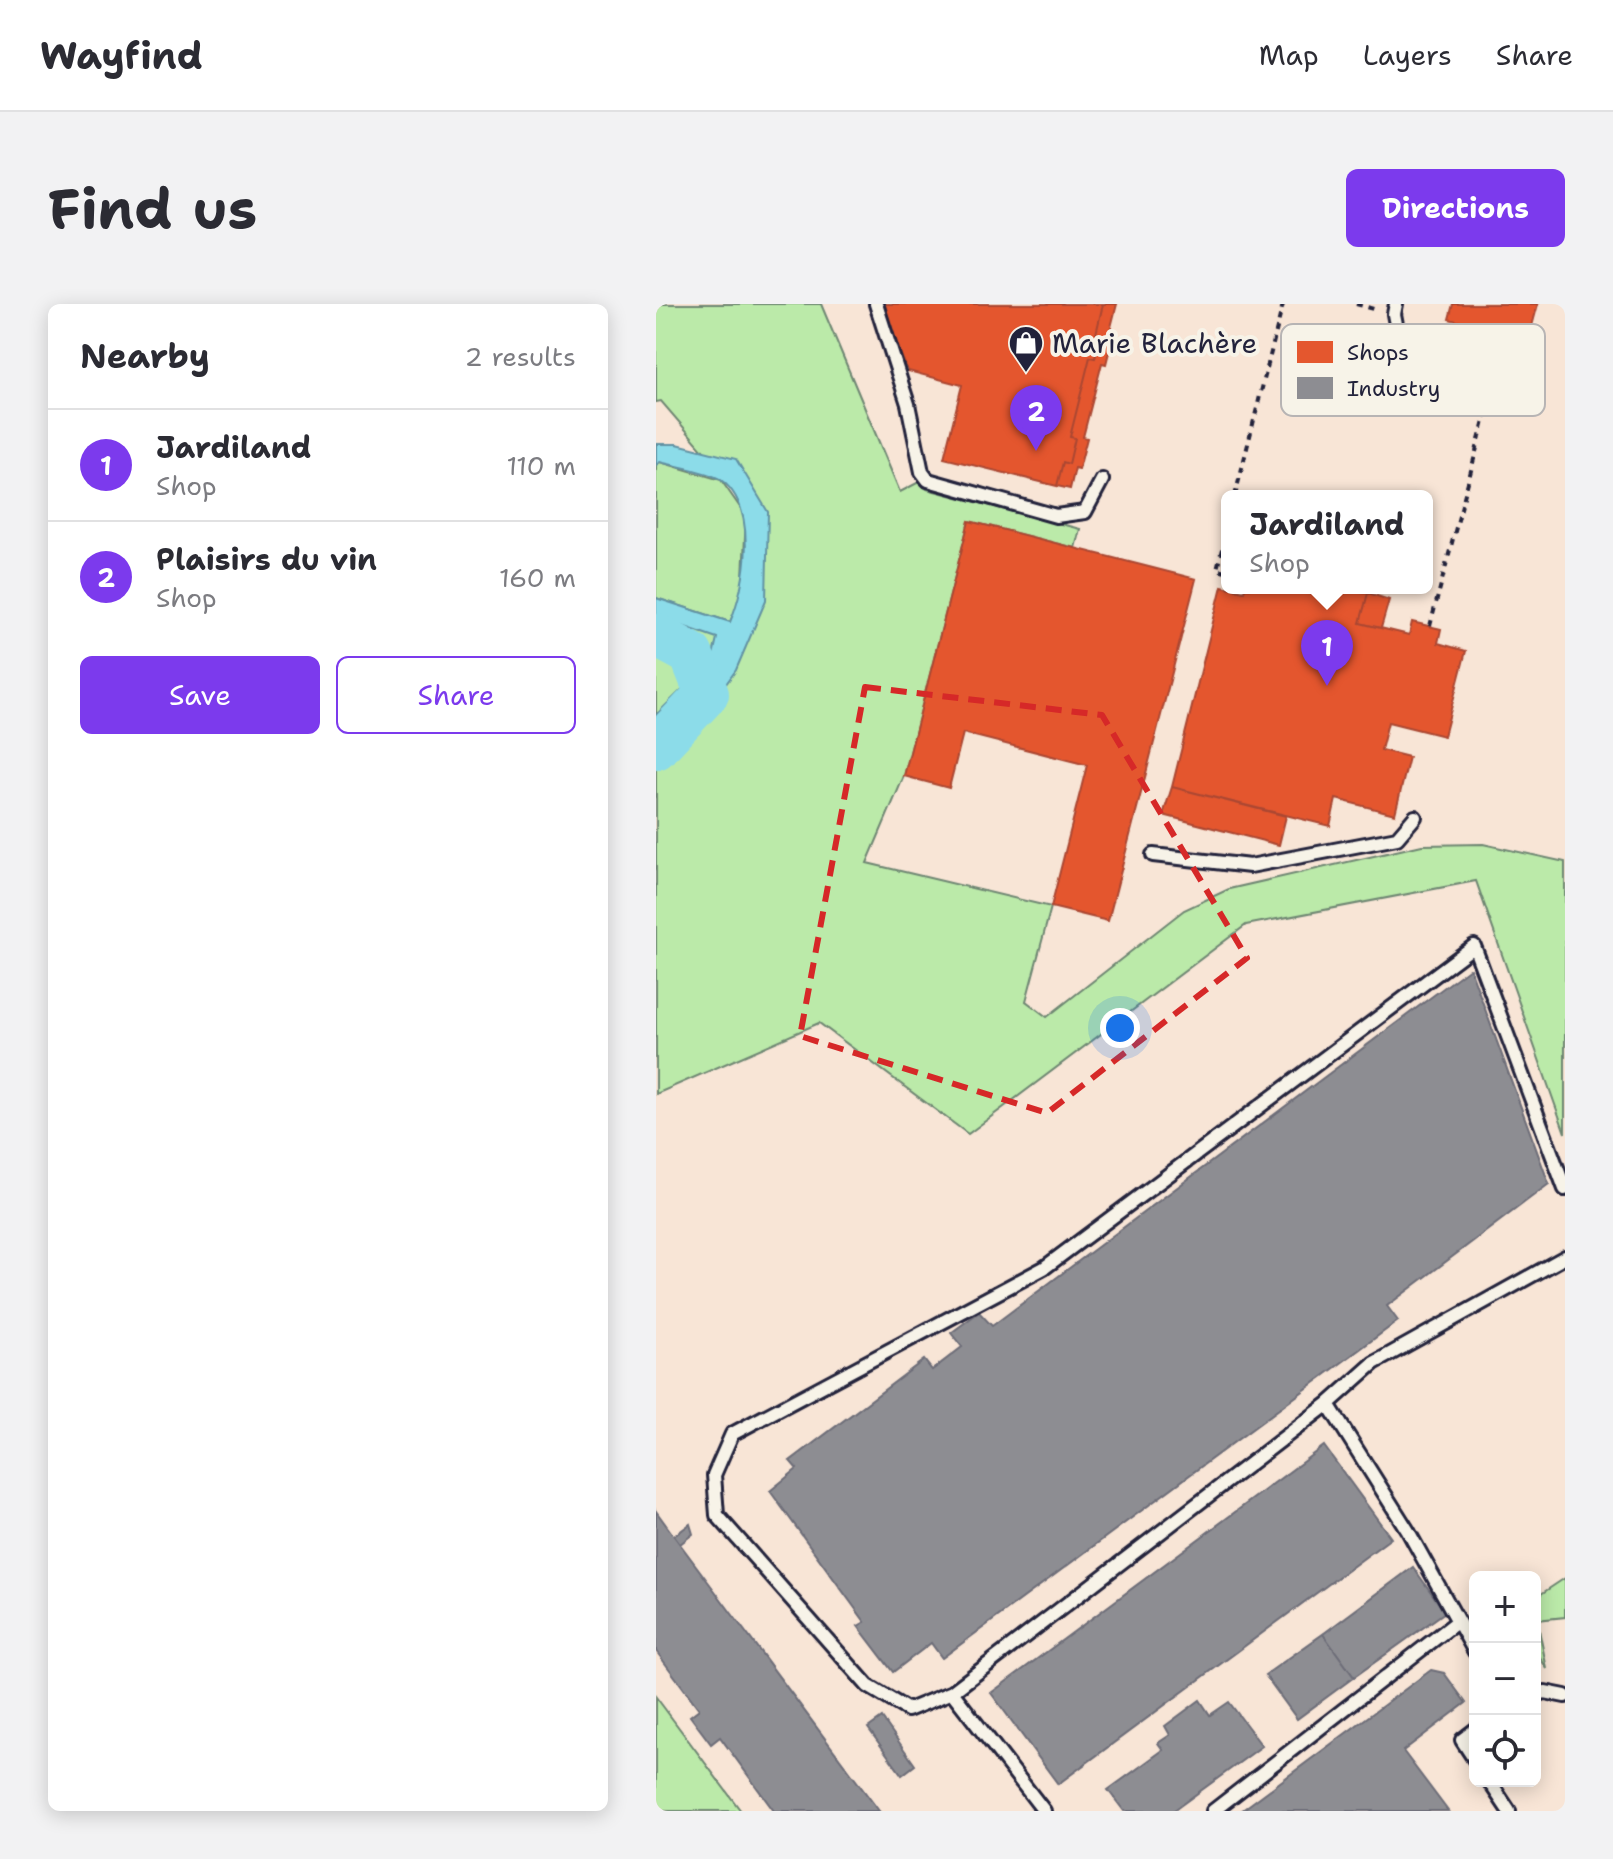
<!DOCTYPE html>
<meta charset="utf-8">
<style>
body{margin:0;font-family:"Shantell Sans",sans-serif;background:#f2f2f3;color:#2b2b33}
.controls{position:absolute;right:24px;bottom:24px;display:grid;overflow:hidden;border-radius:12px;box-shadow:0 4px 20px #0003}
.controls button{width:72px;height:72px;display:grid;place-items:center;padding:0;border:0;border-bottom:2px solid #e1e1e2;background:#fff;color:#2b2b33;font:40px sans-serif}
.you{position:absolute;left:464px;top:724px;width:28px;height:28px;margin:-20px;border:6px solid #fff;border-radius:50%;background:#1a73e8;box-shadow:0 0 0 12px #1a73e833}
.badge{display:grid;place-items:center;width:52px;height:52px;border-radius:50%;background:#7c3aed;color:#fff;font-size:26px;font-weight:700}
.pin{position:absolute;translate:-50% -66px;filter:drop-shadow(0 2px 4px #0008)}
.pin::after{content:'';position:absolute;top:42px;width:28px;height:24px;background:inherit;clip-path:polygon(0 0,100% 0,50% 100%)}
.popup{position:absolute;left:565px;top:186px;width:212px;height:104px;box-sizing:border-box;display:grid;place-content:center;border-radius:12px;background:#fff;filter:drop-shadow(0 2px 6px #0005);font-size:26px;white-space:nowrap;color:#7c7c81}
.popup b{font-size:30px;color:#2b2b33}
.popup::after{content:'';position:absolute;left:50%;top:100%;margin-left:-16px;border:16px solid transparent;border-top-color:#fff}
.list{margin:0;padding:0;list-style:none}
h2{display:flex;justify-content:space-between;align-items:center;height:104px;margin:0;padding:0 32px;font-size:34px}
h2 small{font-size:26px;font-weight:400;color:#7c7c81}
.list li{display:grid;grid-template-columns:52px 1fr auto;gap:24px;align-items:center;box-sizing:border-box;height:112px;padding:0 32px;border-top:2px solid #e1e1e2}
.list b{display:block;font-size:30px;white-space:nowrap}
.list p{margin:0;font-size:26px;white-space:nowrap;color:#7c7c81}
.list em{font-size:26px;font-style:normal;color:#7c7c81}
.actions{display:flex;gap:16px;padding:24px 32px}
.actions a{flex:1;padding:18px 0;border:2px solid #7c3aed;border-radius:12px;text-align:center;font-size:28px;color:#7c3aed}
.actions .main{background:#7c3aed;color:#fff}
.icon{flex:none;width:44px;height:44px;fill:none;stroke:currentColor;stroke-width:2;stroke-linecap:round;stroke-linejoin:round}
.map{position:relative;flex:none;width:909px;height:1507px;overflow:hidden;border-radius:12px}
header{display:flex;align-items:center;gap:48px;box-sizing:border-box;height:112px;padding:0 40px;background:#fff;border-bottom:2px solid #e1e1e2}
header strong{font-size:38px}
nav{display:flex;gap:44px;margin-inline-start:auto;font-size:28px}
.intro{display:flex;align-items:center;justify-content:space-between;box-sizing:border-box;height:192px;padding:0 48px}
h1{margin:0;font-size:56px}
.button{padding:20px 36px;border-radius:12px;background:#7c3aed;color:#fff;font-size:28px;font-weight:700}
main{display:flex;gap:48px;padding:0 48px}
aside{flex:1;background:#fff;border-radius:12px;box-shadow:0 4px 20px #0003}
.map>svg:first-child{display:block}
.green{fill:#bbeaa9;stroke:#6e8672;stroke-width:2}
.water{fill:#8cdce9;stroke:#6292a3;stroke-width:2}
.shops{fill:#e4572e;stroke:#aa4732;stroke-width:2}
.industry{fill:#8d8d92;stroke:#6d6d78;stroke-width:2}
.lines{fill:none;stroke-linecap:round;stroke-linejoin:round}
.river{stroke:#8cdce9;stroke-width:44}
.service-casing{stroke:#22223b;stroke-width:18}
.path{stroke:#22223b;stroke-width:4;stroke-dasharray:6 6;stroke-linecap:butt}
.service{stroke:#f7f3e8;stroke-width:12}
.marked{fill:none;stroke:#d62828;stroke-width:6;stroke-dasharray:16 10;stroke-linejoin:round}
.labels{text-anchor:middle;stroke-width:8;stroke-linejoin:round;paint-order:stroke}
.poi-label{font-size:28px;fill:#22223b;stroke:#f7f3e8;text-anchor:start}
.key{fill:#f7f3e8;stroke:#b7b4b4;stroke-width:2}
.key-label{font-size:22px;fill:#22223b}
</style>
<header>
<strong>Wayfind</strong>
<nav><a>Map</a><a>Layers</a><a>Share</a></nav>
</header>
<div class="intro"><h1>Find us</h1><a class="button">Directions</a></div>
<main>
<aside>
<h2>Nearby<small>2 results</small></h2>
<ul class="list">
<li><span class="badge">1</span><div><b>Jardiland</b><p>Shop</p></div><em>110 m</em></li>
<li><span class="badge">2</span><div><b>Plaisirs du vin</b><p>Shop</p></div><em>160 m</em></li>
</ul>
<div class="actions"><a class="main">Save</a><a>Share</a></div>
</aside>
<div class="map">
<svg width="909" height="1507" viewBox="0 0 909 1507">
<rect width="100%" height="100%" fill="#f8e5d6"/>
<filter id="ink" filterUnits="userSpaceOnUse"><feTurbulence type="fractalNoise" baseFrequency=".0125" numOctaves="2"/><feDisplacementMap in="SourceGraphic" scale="16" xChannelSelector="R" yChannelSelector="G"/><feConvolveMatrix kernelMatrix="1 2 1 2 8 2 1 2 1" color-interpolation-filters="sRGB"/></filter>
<g filter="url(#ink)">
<path class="green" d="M 0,0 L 165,0 L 244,188 L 263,178 L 271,185 L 424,225 L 419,244 L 313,217 L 248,472 L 211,559 L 395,603 L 370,697 L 391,713 L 528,606 L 573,585 L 766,541 L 827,540 L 909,558 L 909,829 L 820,577 L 590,621 L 312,830 L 163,719 L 0,790 L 0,302 L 81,329 L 86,291 L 74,318 L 0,294 L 0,161 L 4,158 L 65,176 L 90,212 L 87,273 L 97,204 L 5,97 L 0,98 Z
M 909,1274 L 909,1313 L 881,1316 L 891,1365 L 879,1345 L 879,1294 Z
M 0,1393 L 85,1507 L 0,1507 Z"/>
<path class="water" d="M 0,140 L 21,140 L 80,155 L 112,208 L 110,296 L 80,366 L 44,416 L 0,457 L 0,411 L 56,356 L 61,334 L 0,313 L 0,294 L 74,318 C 90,281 103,204 65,176 C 54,168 18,162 4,158 L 0,161 Z"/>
<path class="shops" d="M 229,0 L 447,0 L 440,30 L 445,31 L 439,54 L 434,53 L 414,133 L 419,134 L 413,160 L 407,158 L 401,182 L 288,154 L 306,81 L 252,67 L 237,33 Z
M 447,0 L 461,0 L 453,31 L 457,32 L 450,60 L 446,59 L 427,133 L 431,134 L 423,165 L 419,164 L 414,185 L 401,182 L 407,158 L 413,160 L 419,134 L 414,133 L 434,53 L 439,54 L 445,31 L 440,30 Z
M 797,0 L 882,0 L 872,37 L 839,26 L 828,31 L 822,27 L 824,23 L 793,15 Z
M 313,217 L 540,275 L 452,617 L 395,603 L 431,461 L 307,429 L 293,484 L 248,472 Z
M 566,282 L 588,287 L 589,284 L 690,284 L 712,289 L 704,319 L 753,331 L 756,318 L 785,325 L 782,339 L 810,347 L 788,432 L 732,418 L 725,446 L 753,453 L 739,510 L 680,495 L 674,522 L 516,483 Z
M 712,289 L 733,296 L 725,324 L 704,319 Z
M 516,483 L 630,512 L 623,541 L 507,511 Z"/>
<path class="industry" d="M 814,664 L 893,880 L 731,1002 L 742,1017 L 286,1354 L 275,1339 L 237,1368 L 202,1322 L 209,1318 L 114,1187 L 141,1165 L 134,1157 L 268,1056 L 276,1066 L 306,1043 L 295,1029 L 323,1008 L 336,1022 Z
M 668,1142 L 735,1234 L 402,1480 L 335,1389 Z
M 0,1207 L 18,1232 L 223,1507 L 118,1507 L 64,1433 L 55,1440 L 34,1412 L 43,1405 L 0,1347 Z
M 34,1220 L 37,1230 L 24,1240 L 18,1232 Z
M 757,1263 L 789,1308 L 698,1373 L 667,1330 Z
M 667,1330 L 698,1373 L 641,1415 L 609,1371 Z
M 775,1366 L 788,1369 L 810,1399 L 747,1447 L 792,1507 L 585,1507 Z
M 544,1396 L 554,1411 L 573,1398 L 606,1442 L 517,1507 L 468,1507 L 452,1486 L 507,1446 L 502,1439 L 514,1431 L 509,1422 Z
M 226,1414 L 259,1461 L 246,1471 L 212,1424 Z"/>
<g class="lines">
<path class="river" d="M 0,331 L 35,350 L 51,390 L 0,444"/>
<defs>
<path id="service" d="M 220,0 L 252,100 L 266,168 L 272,176 L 400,212 L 429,208 L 446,176
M 740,0 L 738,10 L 744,41
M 497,551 L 594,562 L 741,534 L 759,513
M 672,1100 L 718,1059 L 909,953
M 296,1388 L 252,1406 L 212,1382 L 61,1211 L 58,1171 L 76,1130 L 388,964 L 818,642 L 909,885
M 879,1391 L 889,1388 L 909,1392
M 819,1426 L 806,1436 L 819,1456
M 833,1477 L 853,1507
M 388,1507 L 296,1388 L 672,1100 L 752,1227 L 819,1348
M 557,1507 L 802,1317"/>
</defs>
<use href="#service" class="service-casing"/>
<path class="path" d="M 700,0 L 721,6
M 579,192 L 627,0
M 570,267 L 561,265 L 571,225
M 774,322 L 842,64"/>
<use href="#service" class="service"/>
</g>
</g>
<path class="marked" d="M 209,383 L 446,411 L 591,654 L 391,809 L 144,732 Z"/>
<defs>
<symbol id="shop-pin" viewBox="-11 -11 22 30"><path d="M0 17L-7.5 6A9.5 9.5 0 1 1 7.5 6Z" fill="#22223b" stroke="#f7f3e8"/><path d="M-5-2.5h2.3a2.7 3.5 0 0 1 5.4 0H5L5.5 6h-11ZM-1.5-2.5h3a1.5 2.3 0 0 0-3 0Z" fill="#fff"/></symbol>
</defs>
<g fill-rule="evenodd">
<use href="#shop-pin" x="350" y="19" width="40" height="54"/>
</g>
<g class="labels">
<g class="poi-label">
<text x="396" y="49">Marie Blachère</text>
</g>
</g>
<rect x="625" y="20" width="264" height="92" rx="12" class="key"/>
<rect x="641" y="37" width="36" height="22" fill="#e4572e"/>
<rect x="641" y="73" width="36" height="22" fill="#8d8d92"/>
<g class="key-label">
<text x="691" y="56">Shops</text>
<text x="691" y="92">Industry</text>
</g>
</svg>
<div class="controls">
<button>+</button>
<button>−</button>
<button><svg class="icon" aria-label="locate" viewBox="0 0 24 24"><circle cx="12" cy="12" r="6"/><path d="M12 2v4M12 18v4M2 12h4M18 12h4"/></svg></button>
</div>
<div class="you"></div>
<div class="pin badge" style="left:671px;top:382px">1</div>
<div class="popup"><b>Jardiland</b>Shop</div>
<div class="pin badge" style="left:380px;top:147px">2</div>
</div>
</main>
